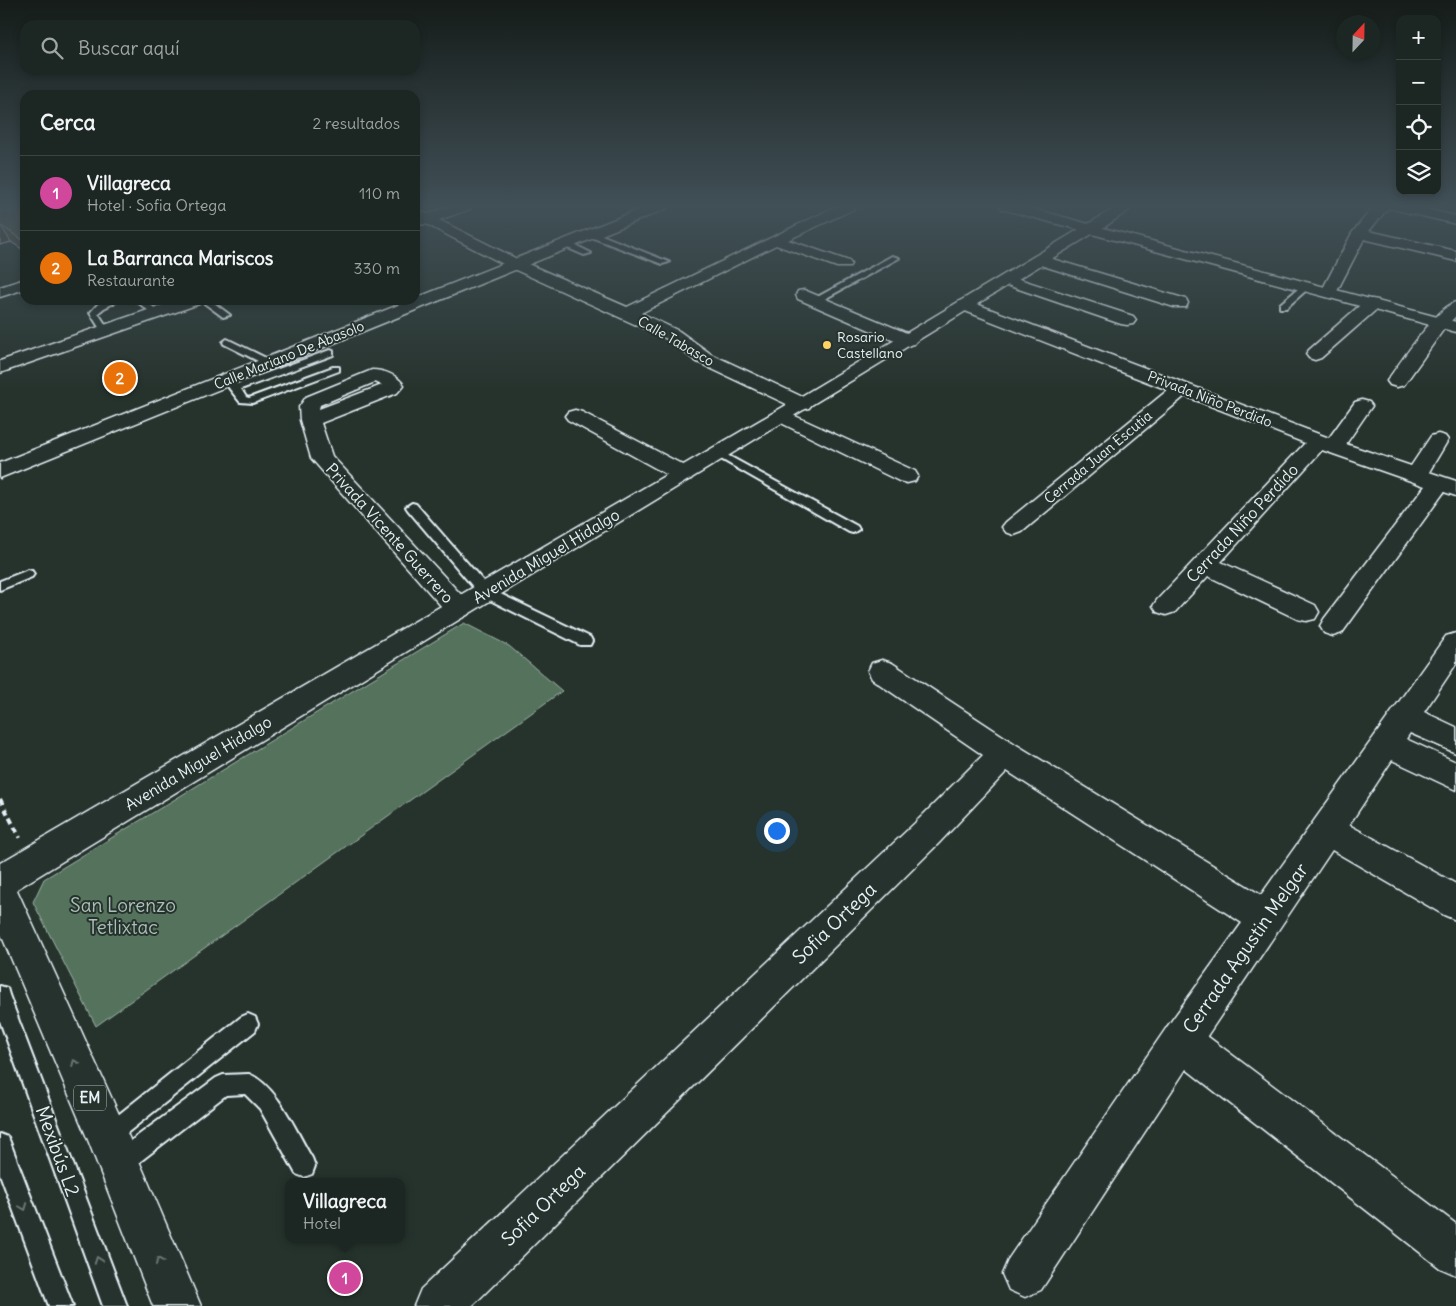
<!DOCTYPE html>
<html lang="es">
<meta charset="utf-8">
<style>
body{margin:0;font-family:Delius,sans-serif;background:#29322f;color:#f1f3f6}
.controls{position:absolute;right:15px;top:15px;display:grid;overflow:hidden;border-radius:10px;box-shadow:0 2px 8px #0003}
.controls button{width:45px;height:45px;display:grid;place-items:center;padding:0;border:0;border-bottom:1px solid #3a4340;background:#1c2622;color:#f1f3f6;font:25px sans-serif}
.compass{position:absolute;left:1336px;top:15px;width:45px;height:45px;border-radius:50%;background:#1c2622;box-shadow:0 2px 8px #0003;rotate:22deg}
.you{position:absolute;left:776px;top:830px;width:18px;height:18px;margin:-12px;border:4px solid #fff;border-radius:50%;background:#1a73e8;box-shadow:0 0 0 8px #1a73e833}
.badge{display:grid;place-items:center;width:32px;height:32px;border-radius:50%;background:#ffd166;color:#fff;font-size:16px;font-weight:700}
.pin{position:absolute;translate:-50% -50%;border:2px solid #fff;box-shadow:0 1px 5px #0006}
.popup{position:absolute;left:285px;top:1178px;width:120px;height:65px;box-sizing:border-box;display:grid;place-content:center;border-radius:10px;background:#1c2622;filter:drop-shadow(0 1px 4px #0005);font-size:16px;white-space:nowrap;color:#a0a5a5}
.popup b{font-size:19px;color:#f1f3f6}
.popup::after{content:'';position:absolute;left:50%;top:100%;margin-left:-10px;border:10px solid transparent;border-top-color:#1c2622}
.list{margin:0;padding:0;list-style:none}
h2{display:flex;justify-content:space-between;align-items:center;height:65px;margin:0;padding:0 20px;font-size:21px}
h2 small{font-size:16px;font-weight:400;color:#a0a5a5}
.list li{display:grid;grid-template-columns:32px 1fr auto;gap:15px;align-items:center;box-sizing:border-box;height:75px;padding:0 20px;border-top:1px solid #3a4340}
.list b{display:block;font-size:19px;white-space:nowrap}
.list p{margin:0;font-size:16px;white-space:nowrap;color:#a0a5a5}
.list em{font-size:16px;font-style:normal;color:#a0a5a5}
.icon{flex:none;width:28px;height:28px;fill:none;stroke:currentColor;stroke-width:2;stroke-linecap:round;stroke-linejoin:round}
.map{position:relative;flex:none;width:1456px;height:1306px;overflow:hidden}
.search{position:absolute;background:#1c2622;box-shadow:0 2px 8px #0003;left:20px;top:20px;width:400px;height:55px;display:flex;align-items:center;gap:12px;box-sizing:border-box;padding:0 18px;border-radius:15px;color:#a0a5a5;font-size:19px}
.panel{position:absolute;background:#1c2622;box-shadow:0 2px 8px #0003;left:20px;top:90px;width:400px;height:215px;border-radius:15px}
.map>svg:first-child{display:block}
.green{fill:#54735c;stroke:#9eb2aa}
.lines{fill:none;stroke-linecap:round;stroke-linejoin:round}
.service-casing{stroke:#e8f1f8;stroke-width:4}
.minor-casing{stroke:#e8f1f8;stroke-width:3}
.tertiary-casing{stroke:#e8f1f8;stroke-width:3}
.primary-casing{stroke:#e8f1f8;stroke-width:3}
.path{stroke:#e8f1f8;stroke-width:4;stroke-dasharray:6 4.5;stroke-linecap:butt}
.service{fill:#26332d;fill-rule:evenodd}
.minor{fill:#26332d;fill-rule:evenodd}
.tertiary{fill:#26332d;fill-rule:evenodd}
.primary{fill:#26332d;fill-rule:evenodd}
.wall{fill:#545040;stroke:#e8f1f8}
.shaded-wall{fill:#454134;stroke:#e8f1f8}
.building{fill:#625d4b;stroke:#e8f1f8}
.oneway{stroke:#6a7674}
.poi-dot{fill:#ffd166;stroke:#26332d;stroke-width:2}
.labels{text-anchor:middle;stroke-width:4;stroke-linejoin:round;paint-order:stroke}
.far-poi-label{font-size:14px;fill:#e8f1f8;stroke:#26332d;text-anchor:start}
.far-street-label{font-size:14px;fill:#e8f1f8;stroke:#26332d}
.shield{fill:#26332d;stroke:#aeb8bb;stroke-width:1}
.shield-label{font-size:15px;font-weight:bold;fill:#e8f1f8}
.street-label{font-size:16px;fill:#e8f1f8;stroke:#26332d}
.near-park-label{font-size:19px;fill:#adbfba;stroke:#26332d}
.near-street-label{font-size:19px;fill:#e8f1f8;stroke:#26332d}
</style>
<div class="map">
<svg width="1456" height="1306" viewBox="0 0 1456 1306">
<rect width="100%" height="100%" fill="#26332d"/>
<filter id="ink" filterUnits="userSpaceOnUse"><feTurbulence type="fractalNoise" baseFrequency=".02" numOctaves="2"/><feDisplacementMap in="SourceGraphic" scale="10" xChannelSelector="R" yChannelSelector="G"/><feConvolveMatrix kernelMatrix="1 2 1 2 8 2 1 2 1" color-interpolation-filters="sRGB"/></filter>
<g filter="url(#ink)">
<path class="green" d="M 464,623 L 509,646 L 562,691 L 96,1026 L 33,902 L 44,879 Z"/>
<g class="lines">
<defs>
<path id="service" d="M 588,232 L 594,232 L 669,262 L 662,264 L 588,236 Z
M 563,242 L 569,242 L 591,253 L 584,255 L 563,246 Z
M 892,256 L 899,258 L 819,302 L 812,300 Z
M 1304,284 L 1311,286 L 1286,308 L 1280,308 L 1280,304 Z
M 109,300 L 120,300 L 104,308 L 98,313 L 109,330 L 105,333 L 102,332 L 90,313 L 98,304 Z
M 135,300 L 144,300 L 161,313 L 154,315 Z
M 200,300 L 210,300 L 230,315 L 223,317 Z
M 227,339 L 272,361 L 274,363 L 269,366 L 266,365 L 224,344 L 223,342 Z
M 330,350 L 333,351 L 333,355 L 241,389 L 246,397 L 249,398 L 333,367 L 339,367 L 339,371 L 253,403 L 240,402 L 222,379 L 227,376 L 237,384 Z
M 718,450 L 857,526 L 859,529 L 853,533 L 849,532 L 714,455 L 713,453 L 714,451 Z
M 412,503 L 416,504 L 490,589 L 590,637 L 592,641 L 590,645 L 580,645 L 480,595 L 408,510 L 406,507 Z
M 28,570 L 32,571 L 34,574 L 32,577 L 0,590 L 0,581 Z
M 0,986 L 7,988 L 9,995 L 127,1306 L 103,1306 L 0,1021 Z
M 248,1014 L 255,1017 L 258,1024 L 255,1031 L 117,1141 L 110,1145 L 103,1141 L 99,1134 L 103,1127 L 241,1017 Z
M 249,1074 C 277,1085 297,1133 312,1158 L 315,1166 L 312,1174 L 304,1177 L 296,1174 L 260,1109 L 245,1094 L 226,1095 L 129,1170 L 121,1173 L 113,1170 L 110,1162 L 113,1154 L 216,1078 L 223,1075 Z
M 0,1134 L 8,1137 L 73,1306 L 49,1306 L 0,1174 Z"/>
<path id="minor" d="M 451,206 L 472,206 L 470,209 L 439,220 L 521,261 L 627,307 L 837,206 L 856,206 L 854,209 L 788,240 L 849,261 L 851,264 L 849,267 L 837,267 L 776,245 L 641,313 L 679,331 L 711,354 L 809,400 L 812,404 L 809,408 L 802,410 L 795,408 L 697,362 L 667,339 L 509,267 L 426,224 L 415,225 L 415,209 L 428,214 Z
M 1000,206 L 1024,206 L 1096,226 L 1098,229 L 1096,232 L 1091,233 L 1002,209 Z
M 1374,206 L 1413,206 L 1456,216 L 1456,224 L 1388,208 L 1369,231 L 1456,251 L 1456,261 L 1364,239 L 1335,295 L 1323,295 L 1321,292 L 1352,233 Z
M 1039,255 L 1186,299 L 1188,303 L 1186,307 L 1174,307 L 1034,263 L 1031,260 L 1034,257 Z
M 1007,275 L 1133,316 L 1136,320 L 1133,324 L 1127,325 L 1121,324 L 1001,283 L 999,280 L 1001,277 Z
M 25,279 L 25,289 L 0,297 L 0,287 Z
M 804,290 L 914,336 L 917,340 L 914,344 L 908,345 L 902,344 L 798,299 L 796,295 L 798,291 Z
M 1372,299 L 1378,300 L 1380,304 L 1378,308 L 1321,358 L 1315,360 L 1309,358 L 1306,354 L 1309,350 L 1366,300 Z
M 177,300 L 201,300 L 199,304 L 0,373 L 0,361 Z
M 966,300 L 1329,438 L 1355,402 L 1362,400 L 1369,402 L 1372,406 L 1346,444 L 1411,466 L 1431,436 L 1438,434 L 1445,436 L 1448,440 L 1429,472 L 1456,481 L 1456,496 L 1444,492 L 1342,633 L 1333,636 L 1324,633 L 1320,626 L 1324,619 L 1425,486 L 1322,450 L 1221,562 L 1315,605 L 1319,612 L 1315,619 L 1306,621 L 1297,619 L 1208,576 L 1175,612 L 1166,615 L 1157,612 L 1153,606 L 1157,600 L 1305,443 L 1185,396 L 1022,532 L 1014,535 L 1006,532 L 1002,527 L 1006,522 L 1168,390 L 960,309 L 958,305 L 960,301 Z
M 1456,302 L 1456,316 L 1446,326 L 1404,385 L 1397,387 L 1390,385 L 1387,381 C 1400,363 1437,307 1456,302 Z
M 372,370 C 384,370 397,375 404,385 L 397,393 L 321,423 L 332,456 L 467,601 L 471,608 L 467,615 L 458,617 L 449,615 L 311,458 L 300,420 L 299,407 L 306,397 ZM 375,382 L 382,385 L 319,409 L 320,405 Z
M 575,410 L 582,412 L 691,469 L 694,474 L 691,479 L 683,481 L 675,479 L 568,420 L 565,416 L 568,412 Z
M 782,410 L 915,471 L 918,476 L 915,481 L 907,483 L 899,481 L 775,420 L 772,416 L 775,412 Z
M 1456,633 L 1456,664 L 1424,712 L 1456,727 L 1456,753 L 1410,733 L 1406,739 L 1456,762 L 1456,790 L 1392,760 L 1349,825 L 1456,884 L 1456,920 L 1444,915 L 1332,850 L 1207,1036 L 1456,1224 L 1456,1275 L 1440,1268 L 1186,1069 L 1041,1290 L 1025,1297 L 1009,1290 L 1002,1274 L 1009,1258 L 1167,1027 L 1242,923 L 1007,771 L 939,843 L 472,1306 L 414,1306 L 421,1289 L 915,823 L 983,755 L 872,679 L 868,671 L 872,663 L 882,660 L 892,663 L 1015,744 L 1261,895 L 1446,636 Z"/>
<path id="tertiary" d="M 648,206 L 668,206 L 666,209 L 0,478 L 0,463 Z
M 1118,206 L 1135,206 L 1103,228 L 1456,322 L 1456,332 L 1092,234 L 12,892 L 0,897 L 0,863 L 795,400 Z"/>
<path id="primary" d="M 0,875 L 12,879 L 122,1121 L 201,1306 L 153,1306 L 88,1140 L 0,932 Z"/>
</defs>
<use href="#service" class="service-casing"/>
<use href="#minor" class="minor-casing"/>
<use href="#tertiary" class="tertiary-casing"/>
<use href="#primary" class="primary-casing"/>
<path class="path" d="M 0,799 L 20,838"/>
<use href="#service" class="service"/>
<use href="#minor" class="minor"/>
<use href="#tertiary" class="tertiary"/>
<use href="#primary" class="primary"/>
</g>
<path class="wall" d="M 0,206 L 25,206 L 25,251 L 11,242 L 0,245 Z"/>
<path class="shaded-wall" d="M 1,226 L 11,242 L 0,245 L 0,227 Z"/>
<path class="building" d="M 0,206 L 25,206 L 25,239 L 23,240 L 1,226 L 0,227 Z"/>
<defs><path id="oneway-chevron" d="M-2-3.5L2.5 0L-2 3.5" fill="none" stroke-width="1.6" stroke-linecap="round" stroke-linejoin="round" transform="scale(1.25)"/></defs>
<g class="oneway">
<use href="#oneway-chevron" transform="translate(75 1063) rotate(-114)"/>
<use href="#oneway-chevron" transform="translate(24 1207) rotate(69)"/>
<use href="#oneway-chevron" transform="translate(98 1260) rotate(-110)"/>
<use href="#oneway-chevron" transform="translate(159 1261) rotate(-113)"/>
</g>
</g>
<linearGradient id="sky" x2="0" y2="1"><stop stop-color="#151c19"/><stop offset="0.53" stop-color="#415057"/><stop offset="1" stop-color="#415057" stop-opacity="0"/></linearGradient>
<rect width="1456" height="389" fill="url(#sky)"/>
<circle class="poi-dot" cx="827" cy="345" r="5"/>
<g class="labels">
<g class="far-poi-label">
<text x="837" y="342">Rosario<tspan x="837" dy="16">Castellano</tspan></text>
</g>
<g class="far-street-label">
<text transform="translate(676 341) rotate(30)" y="5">Calle Tabasco</text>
<text transform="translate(289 355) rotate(-22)" y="5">Calle Mariano De Abasolo</text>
<text transform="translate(1210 399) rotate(21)" y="5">Privada Niño Perdido</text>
<text transform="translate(1098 457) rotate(-40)" y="5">Cerrada Juan Escutia</text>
</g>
<rect class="shield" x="74" y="1085.5" width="32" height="25" rx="4"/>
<g class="shield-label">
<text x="90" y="1103">EM</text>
</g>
<g class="street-label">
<text transform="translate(1242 523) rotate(-47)" y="6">Cerrada Niño Perdido</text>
<text transform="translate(390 533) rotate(48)" y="6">Privada Vicente Guerrero</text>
<text transform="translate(546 556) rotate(-31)" y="6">Avenida Miguel Hidalgo</text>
<text transform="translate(198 763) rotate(-31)" y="6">Avenida Miguel Hidalgo</text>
</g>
<g class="near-park-label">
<text x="123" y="912">San Lorenzo<tspan x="123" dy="22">Tetlixtac</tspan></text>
</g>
<g class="near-street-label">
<text transform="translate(834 923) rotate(-44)" y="7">Sofia Ortega</text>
<text transform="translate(1245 948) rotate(-55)" y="7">Cerrada Agustin Melgar</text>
<text transform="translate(58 1151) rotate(70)" y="7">Mexibús L2</text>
<text transform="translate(543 1205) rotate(-44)" y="7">Sofia Ortega</text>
</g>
</g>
</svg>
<div class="controls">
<button>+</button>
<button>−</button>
<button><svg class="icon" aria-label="locate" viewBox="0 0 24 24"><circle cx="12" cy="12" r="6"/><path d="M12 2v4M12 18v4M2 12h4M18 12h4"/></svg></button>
<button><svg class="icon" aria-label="layers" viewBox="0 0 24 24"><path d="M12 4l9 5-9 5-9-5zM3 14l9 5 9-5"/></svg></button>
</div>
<svg class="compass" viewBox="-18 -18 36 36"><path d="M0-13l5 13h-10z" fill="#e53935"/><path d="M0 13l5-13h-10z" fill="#a0a5a5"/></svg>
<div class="you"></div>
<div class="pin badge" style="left:345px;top:1278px;background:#d1479c">1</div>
<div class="popup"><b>Villagreca</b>Hotel</div>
<div class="pin badge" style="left:120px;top:378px;background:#e8710a">2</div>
<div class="search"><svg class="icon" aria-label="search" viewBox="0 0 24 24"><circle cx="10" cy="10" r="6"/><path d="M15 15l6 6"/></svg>Buscar aquí</div>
<section class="panel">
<h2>Cerca<small>2 resultados</small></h2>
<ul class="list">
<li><span class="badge" style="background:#d1479c">1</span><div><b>Villagreca</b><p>Hotel · Sofia Ortega</p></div><em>110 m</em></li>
<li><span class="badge" style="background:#e8710a">2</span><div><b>La Barranca Mariscos</b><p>Restaurante</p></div><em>330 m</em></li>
</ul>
</section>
</div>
